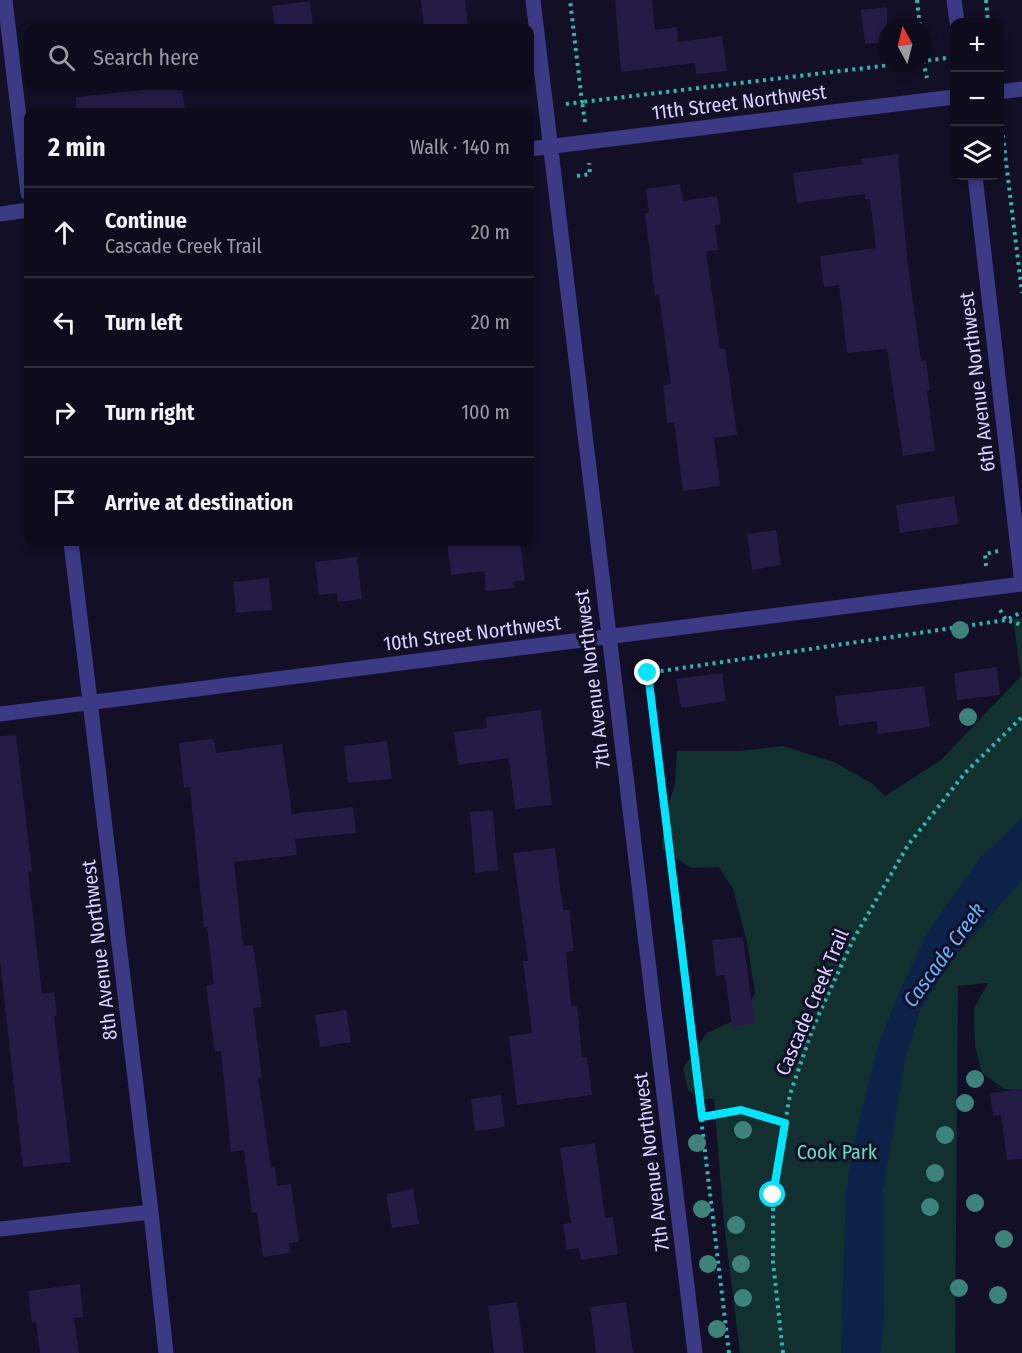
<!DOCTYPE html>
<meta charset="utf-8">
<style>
body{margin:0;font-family:"Fira Sans Condensed",sans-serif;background:#171425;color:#f1f3f6}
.controls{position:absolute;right:18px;top:18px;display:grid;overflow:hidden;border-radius:12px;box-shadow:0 3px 9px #0003}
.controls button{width:54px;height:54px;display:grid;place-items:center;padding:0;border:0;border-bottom:2px solid #2e2b3b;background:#0e0b1c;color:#f1f3f6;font:30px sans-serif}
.compass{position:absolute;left:878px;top:18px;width:54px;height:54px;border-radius:50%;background:#0e0b1c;box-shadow:0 3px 9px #0003;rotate:353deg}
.stop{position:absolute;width:18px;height:18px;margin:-14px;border:4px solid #00e5ff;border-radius:50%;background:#fff}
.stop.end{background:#00e5ff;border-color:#fff;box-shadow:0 2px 6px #0008}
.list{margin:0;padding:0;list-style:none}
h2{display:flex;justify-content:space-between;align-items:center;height:78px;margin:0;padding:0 24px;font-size:26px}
h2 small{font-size:20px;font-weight:400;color:#9b9ba3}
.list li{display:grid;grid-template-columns:39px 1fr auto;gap:18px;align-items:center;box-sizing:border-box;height:90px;padding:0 24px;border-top:2px solid #2e2b3b}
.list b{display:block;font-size:22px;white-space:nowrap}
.list p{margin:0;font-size:20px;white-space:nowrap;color:#9b9ba3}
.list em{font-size:20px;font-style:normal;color:#9b9ba3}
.icon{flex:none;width:33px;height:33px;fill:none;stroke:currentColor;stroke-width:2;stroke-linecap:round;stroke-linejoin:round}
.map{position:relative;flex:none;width:1022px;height:1353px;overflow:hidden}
.search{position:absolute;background:#0e0b1c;box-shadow:0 3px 9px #0003;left:24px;top:24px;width:510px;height:66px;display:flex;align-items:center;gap:15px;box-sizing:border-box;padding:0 21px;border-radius:12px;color:#9b9ba3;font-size:22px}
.panel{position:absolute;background:#0e0b1c;box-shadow:0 3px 9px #0003;left:24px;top:108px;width:510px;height:438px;border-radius:12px}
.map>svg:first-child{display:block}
.green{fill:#12302f}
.water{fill:#0c2248}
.building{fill:#241b47}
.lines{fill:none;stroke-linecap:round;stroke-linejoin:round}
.path{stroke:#2fb8b0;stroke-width:4;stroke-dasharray:3 4.5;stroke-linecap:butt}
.minor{stroke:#3d3a85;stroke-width:15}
.tree{fill:#3d827b}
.route{stroke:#00e5ff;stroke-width:8}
.labels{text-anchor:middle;stroke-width:6;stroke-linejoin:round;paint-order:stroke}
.street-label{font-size:20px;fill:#d9d4ff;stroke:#130f26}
.park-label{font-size:20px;fill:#5fe0c0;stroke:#130f26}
.water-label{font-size:21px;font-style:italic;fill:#62b6ff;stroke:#130f26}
</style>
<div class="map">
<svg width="1022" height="1353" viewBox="0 0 1022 1353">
<rect width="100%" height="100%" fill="#130f26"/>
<path class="green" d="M 1022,618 L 1022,1090 L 1004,1089 L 982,1073 L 975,1046 L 974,1008 L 988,983 L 958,986 L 955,1353 L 740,1353 L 724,1223 L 714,1099 L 702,1099 L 688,1090 L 683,1068 L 707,1033 L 743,1016 L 755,993 L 747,942 L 733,889 L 719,867 L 691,868 L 662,849 L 664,819 L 675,784 L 677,751 L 739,751 L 783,746 L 834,762 L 873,784 L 885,796 L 941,760 L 1021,676 L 1013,619 Z"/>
<path class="water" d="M 1022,818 L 1022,880 L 953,959 L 920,1010 L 905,1060 L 883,1191 L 884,1319 L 880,1353 L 841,1353 L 846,1192 L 856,1133 L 877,1049 L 900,990 L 929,930 L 982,856 Z"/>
<path class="building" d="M 421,0 L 465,0 L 468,26 L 424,28 Z
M 615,0 L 652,0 L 655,30 L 677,27 L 678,42 L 722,36 L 727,71 L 696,74 L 695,63 L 621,72 Z
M 310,1 L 313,28 L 275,28 L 272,6 Z
M 887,7 L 887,42 L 865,44 L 861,10 Z
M 182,86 L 185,112 L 76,112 L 76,97 Z
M 898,154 L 907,258 L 921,361 L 926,360 L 930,390 L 927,391 L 935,451 L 903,456 L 887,349 L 847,353 L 839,285 L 824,287 L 820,256 L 876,248 L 870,199 L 865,199 L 865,194 L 797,203 L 793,173 L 862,164 L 861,159 Z
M 680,184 L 683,201 L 717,196 L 721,224 L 715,225 L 718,250 L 706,251 L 720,349 L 725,348 L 737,435 L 714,438 L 720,486 L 683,491 L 674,422 L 667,423 L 663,385 L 671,384 L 659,295 L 655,296 L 645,213 L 649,213 L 646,189 Z
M 954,496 L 959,524 L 900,533 L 896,505 Z
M 776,530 L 781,565 L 752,570 L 747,534 Z
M 447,542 L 520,542 L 525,580 L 513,582 L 514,588 L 486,591 L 484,571 L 451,575 Z
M 357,557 L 362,599 L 338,602 L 337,593 L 319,595 L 315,562 Z
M 269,578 L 272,610 L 236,613 L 233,582 Z
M 997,667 L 1000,695 L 957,700 L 954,673 Z
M 722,673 L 726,701 L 681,708 L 676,679 Z
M 924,686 L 930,727 L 878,734 L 877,721 L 839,726 L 835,696 Z
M 541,710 L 552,805 L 515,809 L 509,758 L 458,765 L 454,732 L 487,728 L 486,717 Z
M 16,735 L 32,871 L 28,872 L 42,994 L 54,992 L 57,1016 L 54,1016 L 71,1162 L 23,1167 L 0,961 L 0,736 Z
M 214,739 L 216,753 L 282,744 L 292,814 L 353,807 L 356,833 L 295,839 L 297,855 L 234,862 L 243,946 L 253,945 L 262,1007 L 253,1008 L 262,1078 L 258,1078 L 271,1168 L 275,1167 L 277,1186 L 291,1184 L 299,1242 L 289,1243 L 290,1253 L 263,1257 L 257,1212 L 252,1213 L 244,1150 L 231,1152 L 221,1051 L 215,1052 L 206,986 L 214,984 L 207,927 L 204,927 L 190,787 L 184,788 L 179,743 Z
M 387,741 L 392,779 L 348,783 L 344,746 Z
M 493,810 L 498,870 L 475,873 L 470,812 Z
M 555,848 L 563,910 L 569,910 L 574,951 L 566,952 L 571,1006 L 577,1005 L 582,1057 L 587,1057 L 592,1095 L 517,1105 L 509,1036 L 532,1033 L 523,961 L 528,961 L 513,853 Z
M 743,937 L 754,1023 L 732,1027 L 725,975 L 716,976 L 712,940 Z
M 346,1010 L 351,1042 L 320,1047 L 315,1015 Z
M 1022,1089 L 1022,1159 L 1007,1160 L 1001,1115 L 993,1116 L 990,1093 Z
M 501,1095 L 505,1127 L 475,1131 L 471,1099 Z
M 595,1143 L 605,1218 L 613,1217 L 618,1254 L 581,1260 L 579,1248 L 567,1250 L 563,1224 L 571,1223 L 560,1148 Z
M 413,1189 L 419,1224 L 392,1228 L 386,1194 Z
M 80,1284 L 83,1317 L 74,1318 L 79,1353 L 40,1353 L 36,1322 L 32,1323 L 28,1291 Z
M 517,1302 L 524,1353 L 494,1353 L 488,1306 Z
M 626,1302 L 633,1353 L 596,1353 L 590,1307 Z"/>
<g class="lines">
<path class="path" d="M 917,0 L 920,27
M 986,0 L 988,22
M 923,50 L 924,61 L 954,57
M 923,61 L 927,78
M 566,104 L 582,102 L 570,0
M 513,112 L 526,110
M 1000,113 L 1022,293
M 585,122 L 582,102 L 907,63
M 577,176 L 590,174 L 589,163
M 986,566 L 985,554 L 998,551
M 1000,610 L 1006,620 L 1022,625
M 702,1117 L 741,1110 L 785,1123
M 729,1353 L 648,673 L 1006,620 L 1022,612
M 783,1353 L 773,1262 L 773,1195 L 790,1094 L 814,1025 L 853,940 L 908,845 L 965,773 L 1022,717"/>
<path class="minor" d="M 5,0 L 28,193
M 533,0 L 695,1353
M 954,0 L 957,22
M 1000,92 L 1022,89
M 530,149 L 954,97
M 0,214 L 28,210
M 71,542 L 151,1212 L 166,1353
M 0,714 L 1022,584 L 975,176
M 0,1229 L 151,1212"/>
</g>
<g class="tree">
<circle cx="960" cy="630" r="9"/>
<circle cx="968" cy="717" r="9"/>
<circle cx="975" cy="1079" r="9"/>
<circle cx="965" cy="1103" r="9"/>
<circle cx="743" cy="1130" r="9"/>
<circle cx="945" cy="1135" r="9"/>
<circle cx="697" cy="1143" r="9"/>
<circle cx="935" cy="1173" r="9"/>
<circle cx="975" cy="1203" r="9"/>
<circle cx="930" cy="1207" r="9"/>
<circle cx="702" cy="1209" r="9"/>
<circle cx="736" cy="1225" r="9"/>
<circle cx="1004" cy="1239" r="9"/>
<circle cx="708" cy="1264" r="9"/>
<circle cx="741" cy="1264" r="9"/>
<circle cx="959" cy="1288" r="9"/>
<circle cx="998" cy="1295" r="9"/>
<circle cx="743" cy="1298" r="9"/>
<circle cx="717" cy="1329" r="9"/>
</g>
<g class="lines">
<path class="route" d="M 648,673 L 702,1117 L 741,1110 L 785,1123 L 773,1195"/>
</g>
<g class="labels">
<g class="street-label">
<text transform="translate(739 102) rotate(-7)" y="7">11th Street Northwest</text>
<text transform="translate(977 382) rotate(-97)" y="7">6th Avenue Northwest</text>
<text transform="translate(472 633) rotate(-7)" y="7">10th Street Northwest</text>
<text transform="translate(592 679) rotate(-97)" y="7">7th Avenue Northwest</text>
<text transform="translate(99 950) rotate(-97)" y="7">8th Avenue Northwest</text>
<text transform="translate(812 1002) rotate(-67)" y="7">Cascade Creek Trail</text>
<text transform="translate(651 1162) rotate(-97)" y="7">7th Avenue Northwest</text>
</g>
<g class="park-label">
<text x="837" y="1159">Cook Park</text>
</g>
<g class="water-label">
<text transform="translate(944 955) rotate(-54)" y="7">Cascade Creek</text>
</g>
</g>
</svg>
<div class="controls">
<button>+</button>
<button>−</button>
<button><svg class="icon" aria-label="layers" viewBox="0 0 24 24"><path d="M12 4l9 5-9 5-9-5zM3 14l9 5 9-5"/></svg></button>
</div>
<svg class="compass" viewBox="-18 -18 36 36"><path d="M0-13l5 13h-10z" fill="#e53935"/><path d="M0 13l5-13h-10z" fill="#9b9ba3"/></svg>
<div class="stop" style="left:773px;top:1195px"></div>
<div class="stop end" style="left:648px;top:673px"></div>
<div class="search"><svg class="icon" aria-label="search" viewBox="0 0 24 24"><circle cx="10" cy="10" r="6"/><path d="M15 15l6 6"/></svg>Search here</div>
<section class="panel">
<h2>2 min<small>Walk · 140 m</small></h2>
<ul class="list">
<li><svg class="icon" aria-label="ahead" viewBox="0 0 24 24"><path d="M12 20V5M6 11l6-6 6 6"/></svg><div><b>Continue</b><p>Cascade Creek Trail</p></div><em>20 m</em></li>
<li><svg class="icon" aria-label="left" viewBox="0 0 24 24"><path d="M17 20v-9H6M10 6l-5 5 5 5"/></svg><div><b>Turn left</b></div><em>20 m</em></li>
<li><svg class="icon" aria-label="right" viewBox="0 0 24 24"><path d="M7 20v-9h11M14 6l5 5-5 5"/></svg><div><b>Turn right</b></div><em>100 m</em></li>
<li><svg class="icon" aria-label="arrive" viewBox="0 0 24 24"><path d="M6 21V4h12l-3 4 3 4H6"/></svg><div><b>Arrive at destination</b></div></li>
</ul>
</section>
</div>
